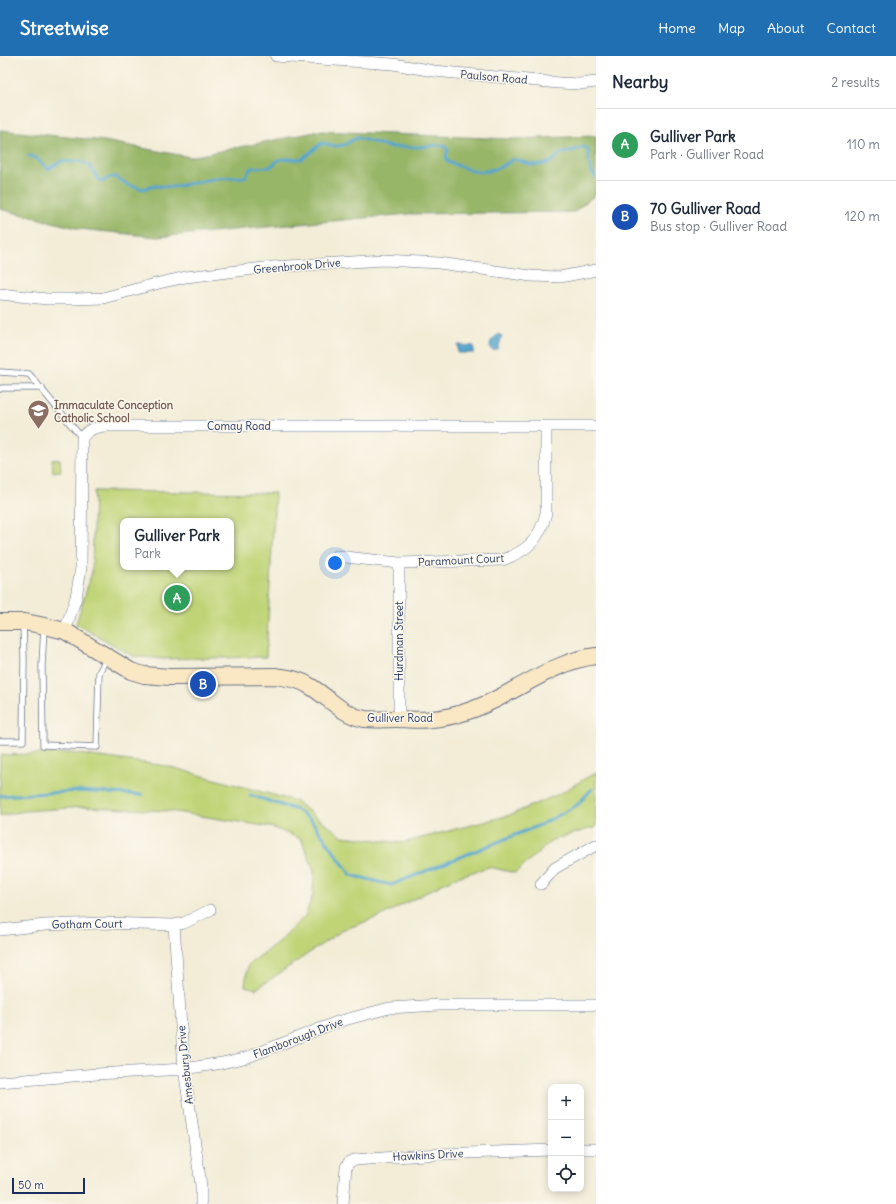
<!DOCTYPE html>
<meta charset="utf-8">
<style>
body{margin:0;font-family:Delius,sans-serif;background:#f6f6f7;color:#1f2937}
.controls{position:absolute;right:12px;bottom:12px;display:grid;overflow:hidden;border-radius:8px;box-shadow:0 2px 10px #0003}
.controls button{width:36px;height:36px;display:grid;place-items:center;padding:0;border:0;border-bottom:1px solid #e0e1e3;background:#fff;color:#1f2937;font:20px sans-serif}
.scale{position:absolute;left:12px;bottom:10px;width:73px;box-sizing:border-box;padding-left:4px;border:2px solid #1b2f5e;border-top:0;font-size:11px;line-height:14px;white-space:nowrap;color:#1b2f5e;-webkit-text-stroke:3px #fbf7ec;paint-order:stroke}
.you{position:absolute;left:335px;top:507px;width:14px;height:14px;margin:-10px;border:3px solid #fff;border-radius:50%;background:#1a73e8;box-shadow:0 0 0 6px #1a73e833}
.badge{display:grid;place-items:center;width:26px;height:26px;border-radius:50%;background:#1f6fb2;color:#fff;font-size:13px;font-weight:700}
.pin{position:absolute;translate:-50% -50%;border:2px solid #fff;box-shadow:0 1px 4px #0006}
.popup{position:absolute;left:120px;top:462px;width:114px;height:52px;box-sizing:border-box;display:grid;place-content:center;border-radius:8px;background:#fff;filter:drop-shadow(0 1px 3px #0005);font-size:13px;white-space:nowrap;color:#747a83}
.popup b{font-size:15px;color:#1f2937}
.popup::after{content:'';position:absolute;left:50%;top:100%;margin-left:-8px;border:8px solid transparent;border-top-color:#fff}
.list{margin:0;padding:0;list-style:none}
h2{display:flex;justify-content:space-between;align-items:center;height:52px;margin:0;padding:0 16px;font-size:17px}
h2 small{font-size:13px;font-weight:400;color:#747a83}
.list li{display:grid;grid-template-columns:26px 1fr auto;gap:12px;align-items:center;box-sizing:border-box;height:72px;padding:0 16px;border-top:1px solid #e0e1e3}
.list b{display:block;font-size:15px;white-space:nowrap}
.list p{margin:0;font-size:13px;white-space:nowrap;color:#747a83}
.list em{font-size:13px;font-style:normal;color:#747a83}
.icon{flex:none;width:22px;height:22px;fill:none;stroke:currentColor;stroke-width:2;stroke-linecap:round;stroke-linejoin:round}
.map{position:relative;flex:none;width:596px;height:1148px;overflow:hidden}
header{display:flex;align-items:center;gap:24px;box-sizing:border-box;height:56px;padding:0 20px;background:#1f6fb2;color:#fff}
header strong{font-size:19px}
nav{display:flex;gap:22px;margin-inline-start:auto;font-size:14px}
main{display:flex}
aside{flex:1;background:#fff}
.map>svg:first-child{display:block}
.green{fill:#c0d477;stroke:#6e826a;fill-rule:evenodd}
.forest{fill:#98b668;stroke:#5a7263}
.water{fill:#52a5cd;stroke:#366a96}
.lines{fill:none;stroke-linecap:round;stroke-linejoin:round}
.stream{stroke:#52a5cd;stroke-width:3}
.lane-casing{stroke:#677289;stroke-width:7}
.street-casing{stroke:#677289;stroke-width:12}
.secondary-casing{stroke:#677289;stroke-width:18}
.lane{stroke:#fff;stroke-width:5.5}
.street{stroke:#fff;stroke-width:11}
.secondary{stroke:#fae7c3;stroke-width:16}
.labels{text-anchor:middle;stroke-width:3;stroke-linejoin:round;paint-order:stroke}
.street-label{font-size:11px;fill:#1b2f5e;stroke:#fbf7ec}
.education-label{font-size:11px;font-weight:bold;fill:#785e54;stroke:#fbf7ec;text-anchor:start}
</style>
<header>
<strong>Streetwise</strong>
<nav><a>Home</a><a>Map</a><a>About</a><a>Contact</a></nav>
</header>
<main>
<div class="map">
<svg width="596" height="1148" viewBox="0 0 596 1148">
<rect width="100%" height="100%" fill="#fbf7ec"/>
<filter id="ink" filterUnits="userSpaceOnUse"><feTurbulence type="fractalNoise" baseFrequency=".025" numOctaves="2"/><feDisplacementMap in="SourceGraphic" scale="8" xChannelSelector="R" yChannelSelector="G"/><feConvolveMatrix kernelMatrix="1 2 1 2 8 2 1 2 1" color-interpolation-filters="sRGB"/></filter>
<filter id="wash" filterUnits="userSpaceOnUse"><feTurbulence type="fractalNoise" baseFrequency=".012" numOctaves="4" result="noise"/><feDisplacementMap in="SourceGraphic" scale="16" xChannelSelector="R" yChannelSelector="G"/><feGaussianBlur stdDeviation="0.9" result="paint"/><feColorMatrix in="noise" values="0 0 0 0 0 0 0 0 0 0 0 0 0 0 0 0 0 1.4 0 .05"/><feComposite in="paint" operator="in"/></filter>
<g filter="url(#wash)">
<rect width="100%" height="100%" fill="#f3edd8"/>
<path class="green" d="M 52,403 L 60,403 L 61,415 L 53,416 Z
M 94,435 L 275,437 L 266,601 L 161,603 L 133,600 L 76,568 L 92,516 ZM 123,465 L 231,465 L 231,511 L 123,511 Z
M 70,697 L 167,710 L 295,745 L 342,780 L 402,787 L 510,759 L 561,737 L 596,716 L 596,771 L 552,784 L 515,817 L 489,811 L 454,822 L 381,860 L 343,874 L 256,933 L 245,930 L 248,909 L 278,886 L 305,860 L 313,839 L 314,814 L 301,783 L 271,771 L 169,755 L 83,751 L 25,755 L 0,760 L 0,699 Z"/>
<path class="forest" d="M 0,74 L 104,85 L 190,101 L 320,75 L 511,83 L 596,80 L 596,138 L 574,156 L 409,158 L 157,181 L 80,173 L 0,153 Z"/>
<path class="water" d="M 498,278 L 502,280 L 498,293 L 493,295 L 490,290 L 491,285 Z
M 458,289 L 474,290 L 474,297 L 458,297 Z"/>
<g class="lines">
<path class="stream" d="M 29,100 L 36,102 L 48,113 L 62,105 L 70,106 L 80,105 L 90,110 L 99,124 L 103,125 L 111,121 L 116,121 L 128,129 L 143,133 L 155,130 L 173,131 L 217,122 L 245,121 L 251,112 L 270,111 L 279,104 L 283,103 L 302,103 L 322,87 C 330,89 338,92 346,88 C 350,86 352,83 358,82 L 390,91 L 419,91 L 442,89 L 448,93 L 446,101 L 448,106 C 457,109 466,113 475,115 C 487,118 505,110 513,103 L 533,109 L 545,108 L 551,106 L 560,98 L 585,91 L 588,94 C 589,104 588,115 596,121
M 250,739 L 297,754 L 311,764 L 351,819 L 391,829 L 540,769 L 576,750 L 592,733
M 0,740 L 79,735 L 142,739"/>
</g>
</g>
<g filter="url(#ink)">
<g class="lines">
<defs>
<path id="lane" d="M 0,316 L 29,318 L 82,382
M 0,333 L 2,332 L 42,332
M 44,572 L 42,609 L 43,689 L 97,691 L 99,617 L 107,601
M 0,685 L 23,685 L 24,603 L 23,567"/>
<path id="street" d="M 276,0 L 393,8 L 434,15 L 559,27 L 579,28 L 596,26
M 0,238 L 47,243 L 76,243 L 103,242 L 159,227 L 186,221 L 272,211 L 384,204 L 439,207 L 531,220 L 560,221 L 596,214
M 337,500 L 399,507 L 502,504 C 528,495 540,483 546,457 L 546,370
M 399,507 L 399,663
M 65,575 L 76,541 L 81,512 L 82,382 C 88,373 94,372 104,370 L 596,370
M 541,828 L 555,812 L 596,789
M 174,869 L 184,1013 L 201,1129 L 201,1148
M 0,874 L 45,869 L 102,867 L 174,869 L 184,867 L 210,854
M 0,1026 L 97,1018 L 184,1013 L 222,1007 L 248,1001 L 337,966 L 389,952 L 439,949 L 596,949
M 581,1093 L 596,1093
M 343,1148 L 346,1111 L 349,1106 L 354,1104 L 439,1098 L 551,1094"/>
<path id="secondary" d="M 0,566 L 25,566 L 45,570 L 65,575 L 131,615 L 144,619 L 170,621 L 276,620 C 287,622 299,623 308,629 C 328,640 341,659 365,663 C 375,664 386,663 396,663 C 408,663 421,665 432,663 C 458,661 482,651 504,639 C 533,624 562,604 596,600"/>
</defs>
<use href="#lane" class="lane-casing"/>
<use href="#street" class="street-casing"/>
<use href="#secondary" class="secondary-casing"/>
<use href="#lane" class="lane"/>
<use href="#street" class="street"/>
<use href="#secondary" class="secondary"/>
</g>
</g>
<defs>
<symbol id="school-pin" viewBox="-11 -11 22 30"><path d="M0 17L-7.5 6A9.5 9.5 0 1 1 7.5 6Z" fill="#8d6e63" stroke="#fbf7ec"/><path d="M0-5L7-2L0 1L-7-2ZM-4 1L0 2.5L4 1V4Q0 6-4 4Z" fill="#fff"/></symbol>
</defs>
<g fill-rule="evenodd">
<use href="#school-pin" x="26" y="342" width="25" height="34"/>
</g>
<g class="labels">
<g class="street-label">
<text transform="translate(494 21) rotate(5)" y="4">Paulson Road</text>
<text transform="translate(297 210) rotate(-5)" y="4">Greenbrook Drive</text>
<text x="239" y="374">Comay Road</text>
<text transform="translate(461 504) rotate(-3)" y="4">Paramount Court</text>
<text transform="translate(399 585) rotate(-90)" y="4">Hurdman Street</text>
<text x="400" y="666">Gulliver Road</text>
<text transform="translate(87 868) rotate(-1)" y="4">Gotham Court</text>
<text transform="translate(298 982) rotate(-21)" y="4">Flamborough Drive</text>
<text transform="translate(185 1009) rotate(-96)" y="4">Amesbury Drive</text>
<text transform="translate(428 1099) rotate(-3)" y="4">Hawkins Drive</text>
</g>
<g class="education-label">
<text x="54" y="353">Immaculate Conception<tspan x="54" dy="13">Catholic School</tspan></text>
</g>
</g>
</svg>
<div class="controls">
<button>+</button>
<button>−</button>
<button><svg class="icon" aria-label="locate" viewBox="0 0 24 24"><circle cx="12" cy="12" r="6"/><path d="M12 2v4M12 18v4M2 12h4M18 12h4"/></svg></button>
</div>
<div class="scale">50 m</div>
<div class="you"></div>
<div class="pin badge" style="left:177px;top:542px;background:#2e9e5b">A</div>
<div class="popup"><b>Gulliver Park</b>Park</div>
<div class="pin badge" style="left:203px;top:628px;background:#1a4fb4">B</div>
</div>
<aside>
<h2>Nearby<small>2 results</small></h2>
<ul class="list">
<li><span class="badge" style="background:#2e9e5b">A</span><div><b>Gulliver Park</b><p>Park · Gulliver Road</p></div><em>110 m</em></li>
<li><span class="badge" style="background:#1a4fb4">B</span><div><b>70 Gulliver Road</b><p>Bus stop · Gulliver Road</p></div><em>120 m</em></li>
</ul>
</aside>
</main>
